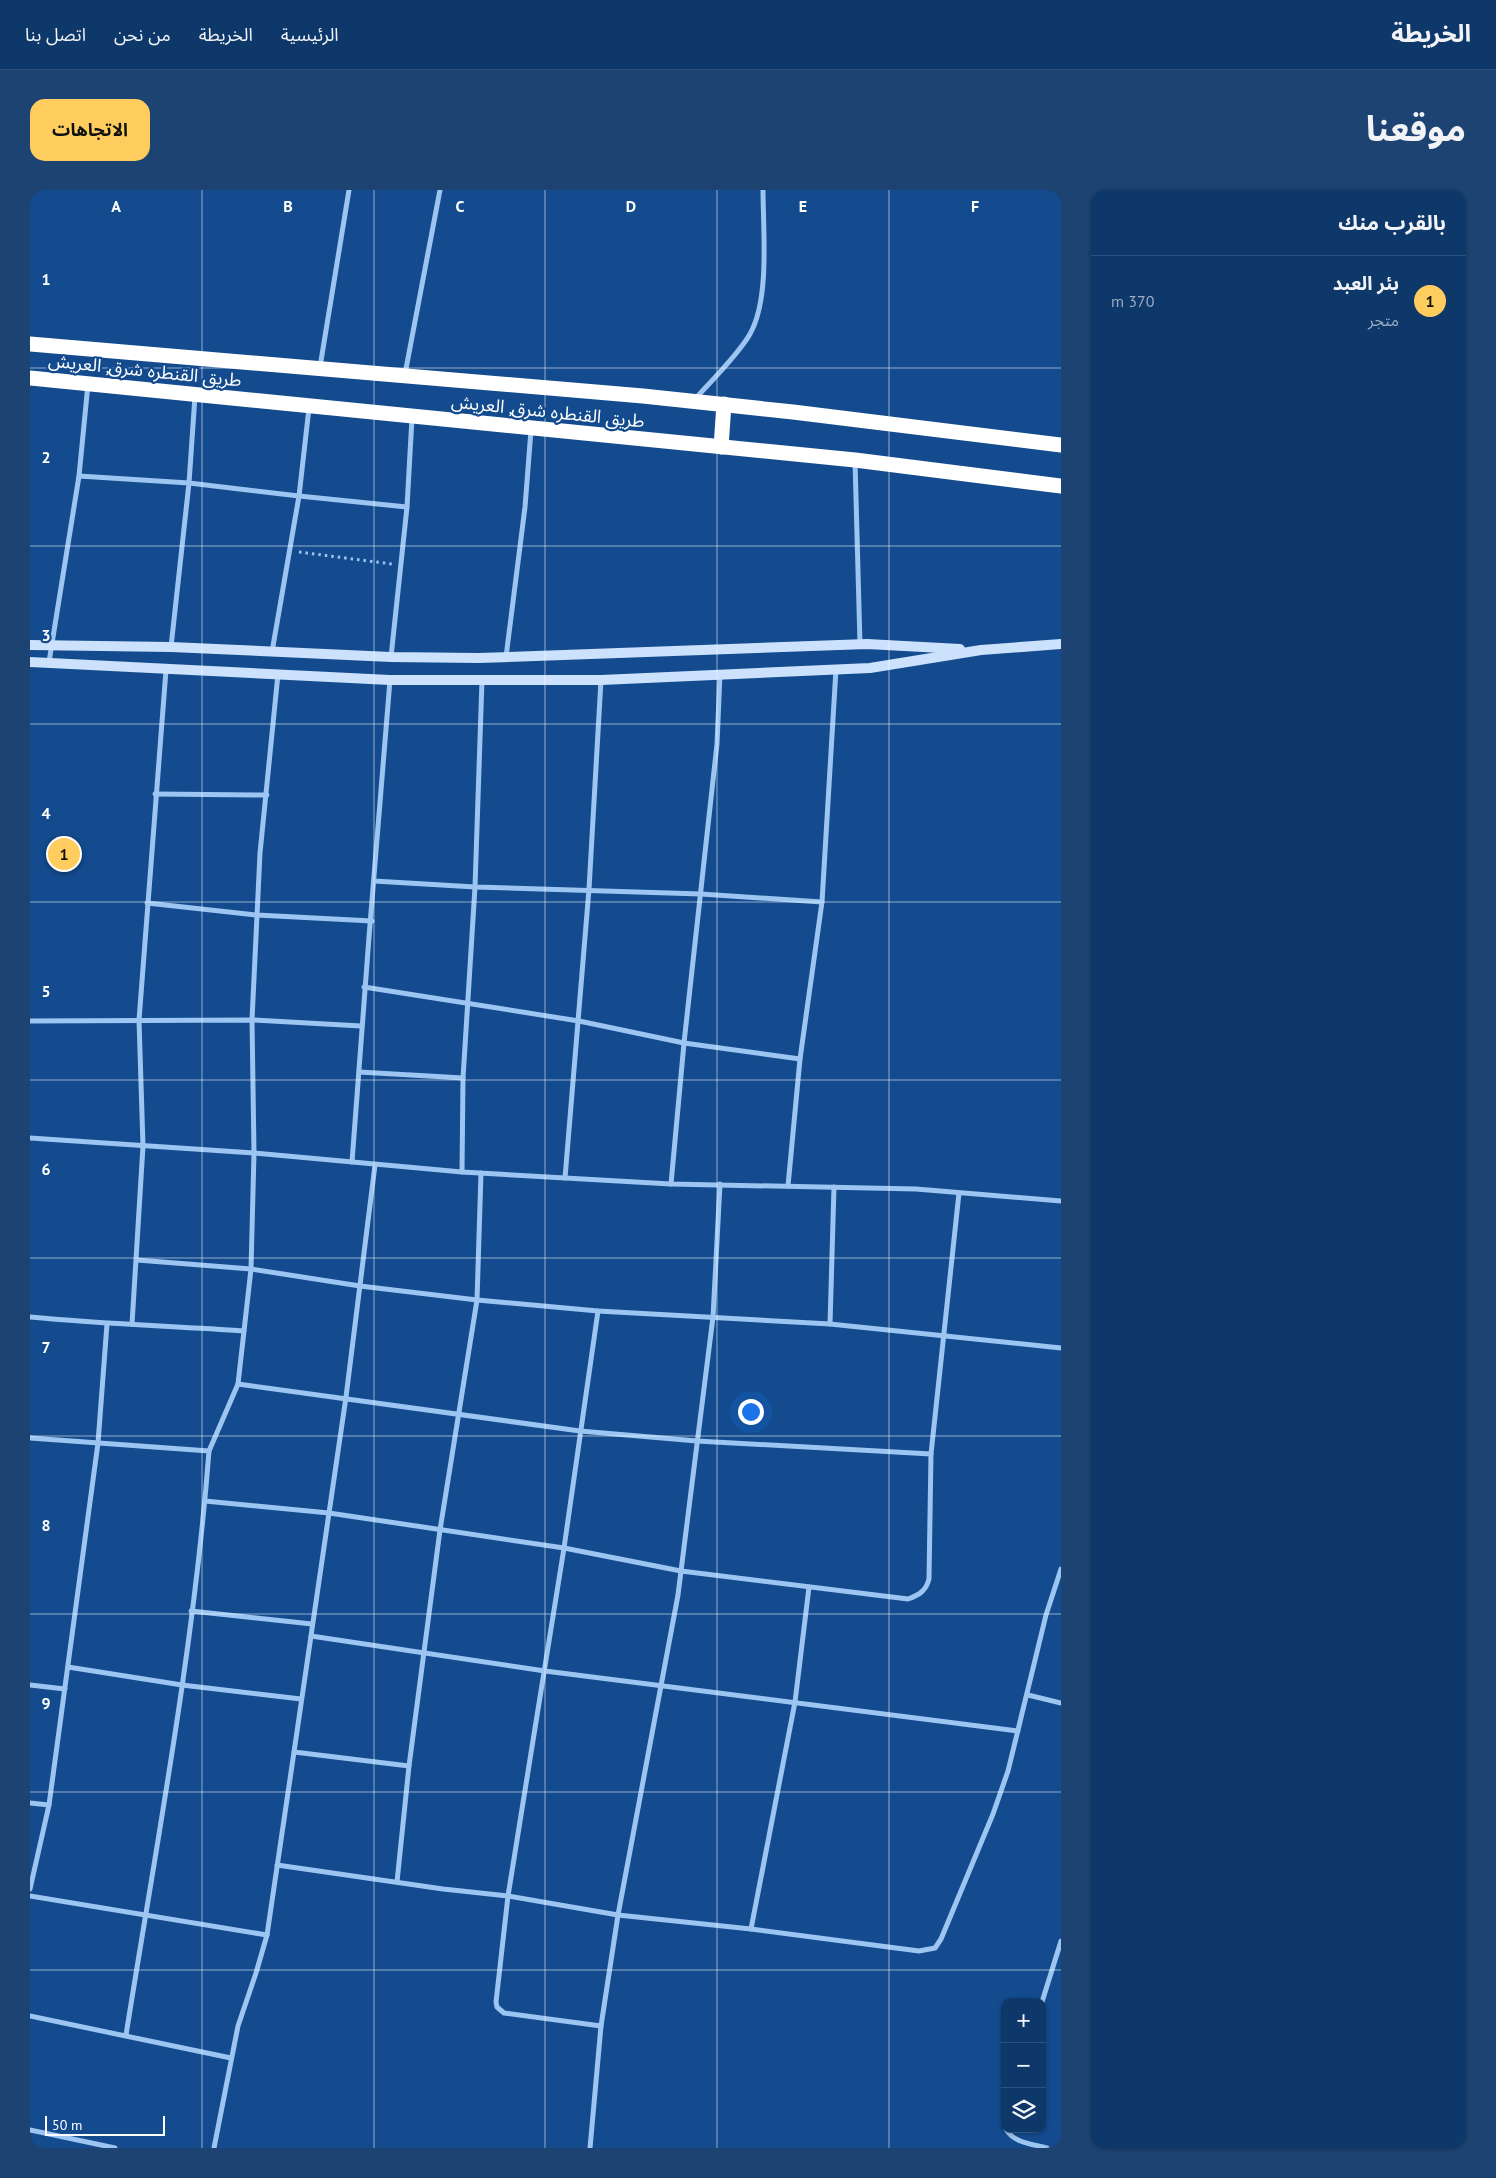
<!DOCTYPE html>
<html lang="ar">
<head>
<meta charset="utf-8">
<style>
	:root { --surface:#0e386a; --page:#1c4372; --text:#f1f3f6; --muted:#9bacc1; --line:#2e527e; --accent:#ffcd5d }
	body { margin:0; font-family:"PT Sans","Noto Sans Arabic",sans-serif; background:var(--page); color:var(--text); direction:rtl }
	.controls { position:absolute; right:15px; bottom:15px; display:grid; overflow:hidden; border-radius:10px; box-shadow:0 1px 4px #0004 }
	.controls button { width:45px; height:45px; display:grid; place-items:center; padding:0; border:0; border-bottom:1px solid var(--line); background:var(--surface); color:var(--text); font:25px sans-serif }
	.scale { position:absolute; left:15px; bottom:12px; width:120px; box-sizing:border-box; padding-left:5px; border:2px solid #fff; border-top:0; font-size:14px; line-height:18px; white-space:nowrap; color:#fff; -webkit-text-stroke:4px #134b8e; paint-order:stroke }
	.you { position:absolute; left:720px; top:1221px; width:18px; height:18px; margin:-12px; border:4px solid #fff; border-radius:50%; background:#1a73e8; box-shadow:0 0 0 8px #1a73e833 }
	.badge { display:grid; place-items:center; width:32px; height:32px; border-radius:50%; background:var(--accent); color:#111; font-size:16px; font-weight:700 }
	.pin { position:absolute; translate:-50% -50%; border:2px solid #fff; box-shadow:0 1px 5px #0006 }
	.list { margin:0; padding:0; list-style:none }
	h2 { display:flex; justify-content:space-between; align-items:center; height:65px; margin:0; padding:0 20px; font-size:21px }
	h2 small { font-size:16px; font-weight:400; color:var(--muted) }
	.list li { display:grid; grid-template-columns:32px 1fr auto; gap:15px; align-items:center; box-sizing:border-box; height:90px; padding:0 20px; border-top:1px solid var(--line) }
	.list b { display:block; font-size:19px; white-space:nowrap }
	.list p { margin:0; font-size:16px; white-space:nowrap; color:var(--muted) }
	.list em { font-size:16px; font-style:normal; color:var(--muted) }
	.icon { flex:none; width:28px; height:28px; fill:none; stroke:currentColor; stroke-width:2; stroke-linecap:round; stroke-linejoin:round }
	.map { position:relative; flex:none; width:1031px; height:1958px; overflow:hidden; direction:ltr; border-radius:15px }
	header { display:flex; align-items:center; gap:30px; box-sizing:border-box; height:70px; padding:0 25px; background:var(--surface); border-bottom:1px solid var(--line) }
	header strong { font-size:24px }
	nav { display:flex; gap:28px; margin-inline-start:auto; font-size:18px }
	.intro { display:flex; align-items:center; justify-content:space-between; box-sizing:border-box; height:120px; padding:0 30px }
	h1 { margin:0; font-size:35px }
	.button { padding:12px 22px; border-radius:15px; background:var(--accent); color:#111; font-size:18px; font-weight:700 }
	main { display:flex; gap:30px; padding:0 30px }
	aside { flex:1; background:var(--surface); border-radius:15px; box-shadow:0 1px 4px #0004 }
	.map>svg:first-child { display:block }
	.lines { fill:none; stroke-linecap:round; stroke-linejoin:round }
	.path { stroke:#9cc5f1; stroke-width:3; stroke-dasharray:2.5 4; stroke-linecap:butt }
	.street { stroke:#9cc5f1; stroke-width:5 }
	.secondary { stroke:#cbe1fc; stroke-width:10 }
	.highway { stroke:#fff; stroke-width:15 }
	.grid { fill:none; stroke:#fff; stroke-width:1; stroke-opacity:0.55 }
	.labels { text-anchor:middle; dominant-baseline:central; stroke-width:4.5; stroke-linejoin:round; paint-order:stroke }
	.street-label { font-size:18px; fill:#fff; stroke:#134b8e }
	.grid-label { font-size:16px; text-anchor:middle; font-weight:bold; fill:#fff; stroke:#134b8e; stroke-width:4.5; stroke-linejoin:round; paint-order:stroke }
</style>
</head>
<body>
<header>
<strong>الخريطة</strong>
<nav><a>الرئيسية</a><a>الخريطة</a><a>من نحن</a><a>اتصل بنا</a></nav>
</header>
<div class="intro"><h1>موقعنا</h1><a class="button">الاتجاهات</a></div>
<main>
<aside>
<h2>بالقرب منك<small></small></h2>
<ul class="list">
<li><span class="badge">1</span><div><b>بئر العبد</b><p>متجر</p></div><em>370 m</em></li>
</ul>
</aside>
<div class="map">
<svg width="1031" height="1958" viewBox="0 0 1031 1958">
	<rect width="100%" height="100%" fill="#134b8e"/>
	<g class="lines">
		<polyline class="path" points="269,362 362,374"/>
		<g class="street">
			<polyline points="290,177 319,0"/>
			<polyline points="375,184 410,0"/>
			<polyline points="165,206 159,293 269,306 279,218"/>
			<path d="M 665,209 C 682,190 708,165 720,144 C 740,109 733,40 733,0"/>
			<polyline points="825,271 830,454"/>
			<polyline points="49,286 58,194"/>
			<polyline points="377,317 382,228"/>
			<polyline points="242,462 269,306 377,317 361,467"/>
			<polyline points="476,467 495,317 501,240"/>
			<polyline points="19,472 49,286 159,293 141,457"/>
			<polyline points="125,604 237,605"/>
			<polyline points="344,691 445,697 671,704 792,712"/>
			<polyline points="117,713 227,725 342,731"/>
			<polyline points="334,797 549,831 654,853 770,869"/>
			<polyline points="0,831 222,830 331,836"/>
			<polyline points="329,882 433,888"/>
			<polyline points="0,948 224,963 432,982 641,994 886,999 1031,1011"/>
			<path d="M 322,972 C 334,811 346,651 360,490"/>
			<polyline points="345,975 316,1207 264,1562 379,1576"/>
			<polyline points="432,982 433,888 445,697 452,490"/>
			<polyline points="535,988 559,699 571,490"/>
			<polyline points="641,994 654,853 687,554 690,484"/>
			<polyline points="758,996 770,869 792,712 806,479"/>
			<polyline points="107,1070 221,1079 330,1096 447,1110 568,1121 800,1134 1031,1158"/>
			<polyline points="568,1121 534,1358 478,1706 466,1812 467,1817 474,1823 571,1836 588,1725 648,1405 683,1127 690,994"/>
			<path d="M 0,1127 C 71,1134 142,1136 214,1141"/>
			<polyline points="102,1134 113,956 109,830 136,480"/>
			<polyline points="800,1134 804,997"/>
			<polyline points="208,1194 550,1241 667,1251 901,1264"/>
			<polyline points="0,1248 179,1261 208,1194 221,1079 224,963 222,830 230,663 248,484"/>
			<path d="M 175,1311 L 299,1323 L 534,1358 L 651,1381 L 878,1409 C 889,1405 896,1401 899,1389 L 901,1264 L 929,1003"/>
			<polyline points="161,1421 282,1434"/>
			<polyline points="281,1446 515,1481 988,1541"/>
			<polyline points="38,1477 152,1495 271,1509"/>
			<polyline points="0,1495 35,1499"/>
			<polyline points="998,1505 1031,1513"/>
			<polyline points="0,1613 19,1615"/>
			<polyline points="247,1675 413,1699 478,1706 588,1725 721,1739 889,1761 905,1758 911,1749 963,1624 978,1581 1016,1425 1031,1379"/>
			<polyline points="367,1692 379,1576 410,1340 447,1110 451,983"/>
			<polyline points="0,1699 19,1615 68,1253 77,1134"/>
			<polyline points="0,1706 237,1745"/>
			<polyline points="721,1739 765,1512 779,1397"/>
			<polyline points="1012,1812 1031,1751"/>
			<polyline points="0,1826 201,1868"/>
			<path d="M 96,1845 C 127,1651 164,1457 179,1261"/>
			<path d="M 976,1939 C 983,1953 1003,1954 1017,1958"/>
			<polyline points="0,1940 85,1958"/>
			<polyline points="184,1958 208,1836 226,1783 237,1745 264,1562"/>
			<polyline points="560,1958 571,1836"/>
		</g>
		<g class="secondary">
			<polyline points="0,455 141,457 361,467 449,468 837,454 930,459"/>
			<polyline points="0,472 360,490 571,490 840,478 951,460 1031,454"/>
		</g>
		<g class="highway">
			<polyline points="0,154 613,206 763,222 1031,255"/>
			<polyline points="0,188 825,270 1031,296"/>
			<polyline points="691,257 694,214"/>
		</g>
	</g>
	<path class="grid" d="M 172,0 L 172,1958M 344,0 L 344,1958M 515,0 L 515,1958M 687,0 L 687,1958M 859,0 L 859,1958M 0,178 L 1031,178M 0,356 L 1031,356M 0,534 L 1031,534M 0,712 L 1031,712M 0,890 L 1031,890M 0,1068 L 1031,1068M 0,1246 L 1031,1246M 0,1424 L 1031,1424M 0,1602 L 1031,1602M 0,1780 L 1031,1780"/>
	<g class="labels">
		<g class="street-label">
			<text transform="translate(115 180) rotate(6)">طريق القنطره شرق, العريش</text>
			<text transform="translate(518 221) rotate(6)">طريق القنطره شرق, العريش</text>
		</g>
	</g>
	<g class="grid-label">
		<text x="86" y="22">A</text>
		<text x="258" y="22">B</text>
		<text x="430" y="22">C</text>
		<text x="601" y="22">D</text>
		<text x="773" y="22">E</text>
		<text x="945" y="22">F</text>
		<text x="16" y="95">1</text>
		<text x="16" y="273">2</text>
		<text x="16" y="451">3</text>
		<text x="16" y="629">4</text>
		<text x="16" y="807">5</text>
		<text x="16" y="985">6</text>
		<text x="16" y="1163">7</text>
		<text x="16" y="1341">8</text>
		<text x="16" y="1519">9</text>
	</g>
</svg>
<div class="controls">
<button>+</button>
<button>−</button>
<button><svg class="icon" aria-label="layers" viewBox="0 0 24 24"><path d="M12 4l9 5-9 5-9-5zM3 14l9 5 9-5"/></svg></button>
</div>
<div class="scale">50 m</div>
<div class="you"></div>
<div class="pin badge" style="left:34px;top:664px">1</div>
</div>
</main>
</body>
</html>
